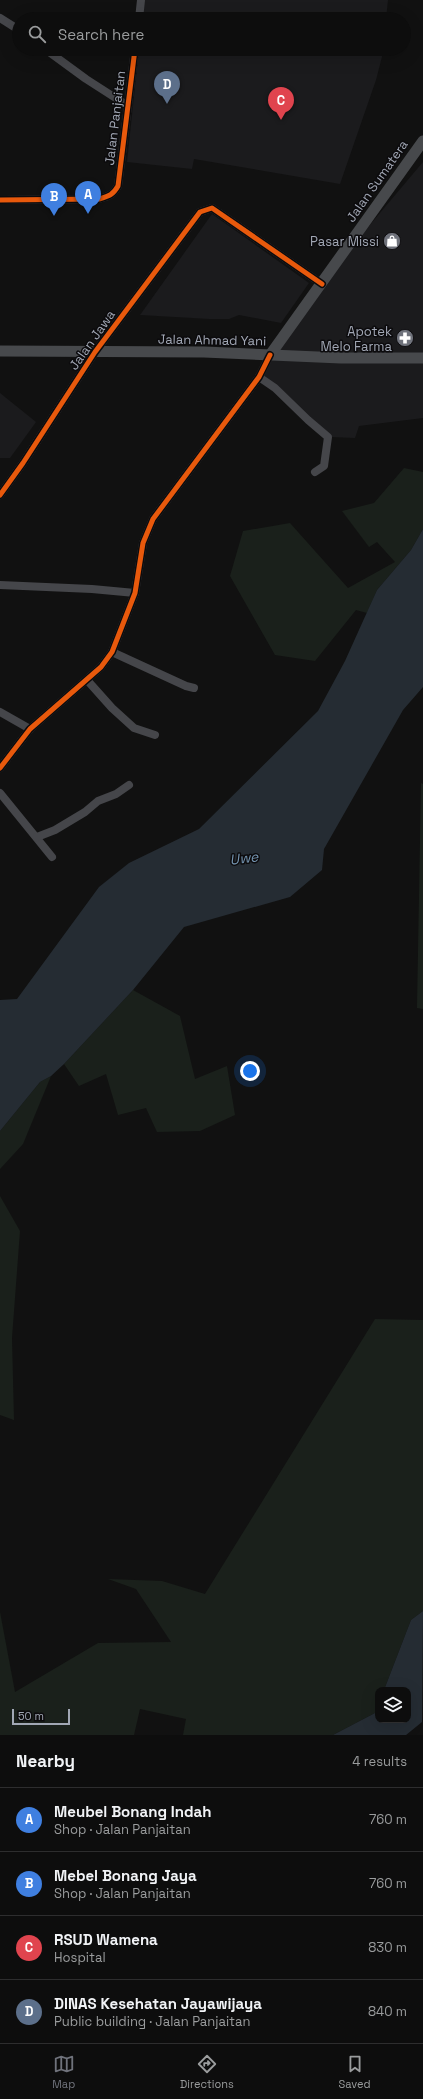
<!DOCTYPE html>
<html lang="en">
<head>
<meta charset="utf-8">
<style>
	:root { --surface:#0d0d0d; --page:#161616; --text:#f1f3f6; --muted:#9a9c9d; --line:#2d2d2e; --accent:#6f727b }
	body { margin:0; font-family:"Space Grotesk",sans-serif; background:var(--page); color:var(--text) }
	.controls { position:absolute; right:12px; bottom:12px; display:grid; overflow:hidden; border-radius:8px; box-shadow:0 4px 16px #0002 }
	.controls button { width:36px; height:36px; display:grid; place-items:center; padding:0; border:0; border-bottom:1px solid var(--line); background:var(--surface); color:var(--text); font:20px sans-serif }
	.scale { position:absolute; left:12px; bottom:10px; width:58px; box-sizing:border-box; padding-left:4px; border:2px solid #a1a7b4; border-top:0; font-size:11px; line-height:14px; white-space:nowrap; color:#a1a7b4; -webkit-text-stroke:3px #0c0b0d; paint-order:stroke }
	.you { position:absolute; left:250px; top:1071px; width:14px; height:14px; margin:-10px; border:3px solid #fff; border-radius:50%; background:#1a73e8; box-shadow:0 0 0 6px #1a73e833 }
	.badge { display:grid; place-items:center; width:26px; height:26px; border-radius:50%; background:var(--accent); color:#fff; font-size:13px; font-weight:700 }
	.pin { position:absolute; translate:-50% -33px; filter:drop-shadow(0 1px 2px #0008) }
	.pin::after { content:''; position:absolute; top:21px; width:14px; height:12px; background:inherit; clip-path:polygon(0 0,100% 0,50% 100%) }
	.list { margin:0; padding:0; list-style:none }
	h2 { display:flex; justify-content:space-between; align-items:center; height:52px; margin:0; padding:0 16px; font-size:17px }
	h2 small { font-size:13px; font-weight:400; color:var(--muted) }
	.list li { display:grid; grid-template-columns:26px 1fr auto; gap:12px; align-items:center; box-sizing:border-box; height:64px; padding:0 16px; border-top:1px solid var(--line) }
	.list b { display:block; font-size:15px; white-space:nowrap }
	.list p { margin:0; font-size:13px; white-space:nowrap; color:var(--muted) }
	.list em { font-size:13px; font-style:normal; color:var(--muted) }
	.icon { flex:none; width:22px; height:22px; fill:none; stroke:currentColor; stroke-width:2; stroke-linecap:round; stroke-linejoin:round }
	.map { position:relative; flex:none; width:423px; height:1735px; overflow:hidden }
	.search { position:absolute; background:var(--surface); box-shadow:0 4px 16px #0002; left:12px; right:12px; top:12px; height:44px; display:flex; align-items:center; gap:10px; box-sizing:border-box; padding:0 14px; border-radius:22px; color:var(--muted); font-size:15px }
	.sheet { height:308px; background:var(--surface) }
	nav { display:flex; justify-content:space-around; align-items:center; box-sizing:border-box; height:56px; border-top:1px solid var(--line); background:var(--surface); font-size:11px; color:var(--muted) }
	nav a { display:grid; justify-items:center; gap:2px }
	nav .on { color:var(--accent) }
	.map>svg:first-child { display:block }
	.built { fill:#1b1b1d }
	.green { fill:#1a201b }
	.water { fill:#252c33 }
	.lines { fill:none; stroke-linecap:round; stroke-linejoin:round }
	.minor { stroke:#45464a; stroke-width:8 }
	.major { stroke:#47494c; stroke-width:11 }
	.cycleway-casing { stroke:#0c0b0d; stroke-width:8 }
	.cycleway { stroke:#e8590c; stroke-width:5 }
	.labels { text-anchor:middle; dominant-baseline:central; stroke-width:3; stroke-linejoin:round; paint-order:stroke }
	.street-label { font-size:13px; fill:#a1a7b4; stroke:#0c0b0d }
	.poi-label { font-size:13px; fill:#a1a7b4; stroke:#0c0b0d; text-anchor:end }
	.water-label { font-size:14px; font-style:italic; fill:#7595b1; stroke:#0c0b0d }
</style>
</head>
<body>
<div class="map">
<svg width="423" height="1735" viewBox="0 0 423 1735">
	<rect width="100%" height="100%" fill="#111"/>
	<g class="built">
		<polygon points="144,0 388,0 386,19 142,19"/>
		<polygon points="139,49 384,49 376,80 340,184 194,159 192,169 127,162"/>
		<polygon points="423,162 423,418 359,426 355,438 331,437 261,374 337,264"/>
		<polygon points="212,214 309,283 281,323 239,315 229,319 210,319 140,315"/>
		<polygon points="0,393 36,422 10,458 0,458"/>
	</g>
	<g class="green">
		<polygon points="404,468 423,472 423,529 411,550 377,590 367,613 356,610 315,661 275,655 230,576 243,531 290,523 348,588 395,562 377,542 369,547 342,511 374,503"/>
		<polygon points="421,783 423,784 423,1009 417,1008"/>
		<polygon points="133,990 180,1016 195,1079 227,1066 235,1115 200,1131 157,1132 146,1108 118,1115 106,1074 79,1086 64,1064"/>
		<polygon points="51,1076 23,1144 0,1169 0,1131 40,1082"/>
		<polygon points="0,1196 20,1231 12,1338 14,1420 0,1415"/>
		<polygon points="375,1319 423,1320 423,1611 411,1620 384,1690 378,1690 378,1706 375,1713 333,1735 183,1735 186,1719 140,1709 134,1735 0,1735 0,1612 15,1692 98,1643 171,1642 136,1589 108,1579 162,1581 205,1594"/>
	</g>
	<g class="water">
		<polygon points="423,529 423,687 403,710 324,849 322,870 290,897 184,927 133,990 64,1064 51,1076 40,1082 0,1131 0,1000 17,999 99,887 129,863 199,829 318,711 345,661 377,590 411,550"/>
		<polygon points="423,1611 422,1722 406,1735 333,1735 375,1713 378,1706 378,1720 408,1720 408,1690 384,1690 411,1620"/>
	</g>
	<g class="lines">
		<g class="minor">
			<polyline points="0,18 19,30"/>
			<polyline points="139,19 141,0"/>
			<polyline points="45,49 86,79 128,106"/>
			<path d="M 0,200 L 99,199 C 109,196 113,195 118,186 L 135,49"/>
			<polyline points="259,377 275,388 308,420 328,437 324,466 315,472"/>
			<polyline points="0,495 23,463 95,352 200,212 212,208 322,284"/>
			<polyline points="0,585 92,589 135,593"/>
			<polyline points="112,652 186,686 194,688"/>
			<polyline points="87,680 112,708 134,728 155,735"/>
			<polyline points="0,712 30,729"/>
			<polyline points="0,768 30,729 101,667 112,652 135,593 143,543 153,519 259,377 270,355"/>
			<polyline points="0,793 52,857"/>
			<polyline points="37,837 55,830 85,812 98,801 116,794 129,785"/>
		</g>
		<g class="major">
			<polyline points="0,351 204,352 341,358 423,358"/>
			<polyline points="270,355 423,141"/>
		</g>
		<defs>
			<g id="cycleway">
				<path d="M 0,200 L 99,199 C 109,196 113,195 118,186 L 135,49"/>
				<polyline points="0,495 23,463 95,352 200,212 212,208 322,284"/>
				<polyline points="0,768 30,729 101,667 112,652 135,593 143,543 153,519 259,377 270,355"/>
			</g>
		</defs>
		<use href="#cycleway" class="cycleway-casing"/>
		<use href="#cycleway" class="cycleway"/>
	</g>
	<defs>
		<symbol id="shop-disc" viewBox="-11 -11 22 22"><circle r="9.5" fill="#6f727b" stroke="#0c0b0d"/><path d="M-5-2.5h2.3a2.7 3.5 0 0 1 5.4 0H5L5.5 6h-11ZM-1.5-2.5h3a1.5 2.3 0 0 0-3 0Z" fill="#fff"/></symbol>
		<symbol id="pharmacy-disc" viewBox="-11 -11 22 22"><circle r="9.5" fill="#6f727b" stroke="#0c0b0d"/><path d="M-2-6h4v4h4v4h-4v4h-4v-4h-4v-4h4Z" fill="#fff"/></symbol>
	</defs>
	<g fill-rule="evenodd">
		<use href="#shop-disc" x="382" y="231" width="20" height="20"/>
		<use href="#pharmacy-disc" x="395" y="328" width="20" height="20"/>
	</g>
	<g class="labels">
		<g class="street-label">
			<text transform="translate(115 118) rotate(-83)">Jalan Panjaitan</text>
			<text transform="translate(377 181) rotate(-55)">Jalan Sumatera</text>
			<text transform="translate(92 340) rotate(-55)">Jalan Jawa</text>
			<text transform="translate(212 340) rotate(1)">Jalan Ahmad Yani</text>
		</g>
		<g class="poi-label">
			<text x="379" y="241">Pasar Missi</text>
			<text x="392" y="331">Apotek<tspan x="392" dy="15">Melo Farma</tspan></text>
		</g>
		<g class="water-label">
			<text transform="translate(244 858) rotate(-7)">Uwe</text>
		</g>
	</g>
</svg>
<div class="controls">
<button><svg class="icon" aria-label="layers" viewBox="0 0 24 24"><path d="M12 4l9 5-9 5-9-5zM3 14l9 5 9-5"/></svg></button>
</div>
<div class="scale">50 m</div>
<div class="you"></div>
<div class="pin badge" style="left:88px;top:214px;background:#3f7fe0">A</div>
<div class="pin badge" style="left:54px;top:216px;background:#3f7fe0">B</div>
<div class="pin badge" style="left:281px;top:120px;background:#e0444e">C</div>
<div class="pin badge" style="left:167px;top:104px;background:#5c6f8a">D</div>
<div class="search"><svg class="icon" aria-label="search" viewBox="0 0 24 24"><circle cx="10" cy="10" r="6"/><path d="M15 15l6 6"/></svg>Search here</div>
</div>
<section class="sheet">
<h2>Nearby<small>4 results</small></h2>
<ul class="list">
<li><span class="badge" style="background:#3f7fe0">A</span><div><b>Meubel Bonang Indah</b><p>Shop · Jalan Panjaitan</p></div><em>760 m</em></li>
<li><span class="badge" style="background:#3f7fe0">B</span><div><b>Mebel Bonang Jaya</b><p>Shop · Jalan Panjaitan</p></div><em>760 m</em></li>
<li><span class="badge" style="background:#e0444e">C</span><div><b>RSUD Wamena</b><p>Hospital</p></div><em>830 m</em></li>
<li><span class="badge" style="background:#5c6f8a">D</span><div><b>DINAS Kesehatan Jayawijaya</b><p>Public building · Jalan Panjaitan</p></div><em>840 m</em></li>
</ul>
</section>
<nav>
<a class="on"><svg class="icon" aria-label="map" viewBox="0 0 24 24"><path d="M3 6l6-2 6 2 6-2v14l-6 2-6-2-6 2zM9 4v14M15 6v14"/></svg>Map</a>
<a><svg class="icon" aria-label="directions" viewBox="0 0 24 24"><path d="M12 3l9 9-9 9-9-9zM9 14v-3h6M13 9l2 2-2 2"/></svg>Directions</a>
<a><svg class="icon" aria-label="saved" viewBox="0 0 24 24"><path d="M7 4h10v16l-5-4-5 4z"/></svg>Saved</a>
</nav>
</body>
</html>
